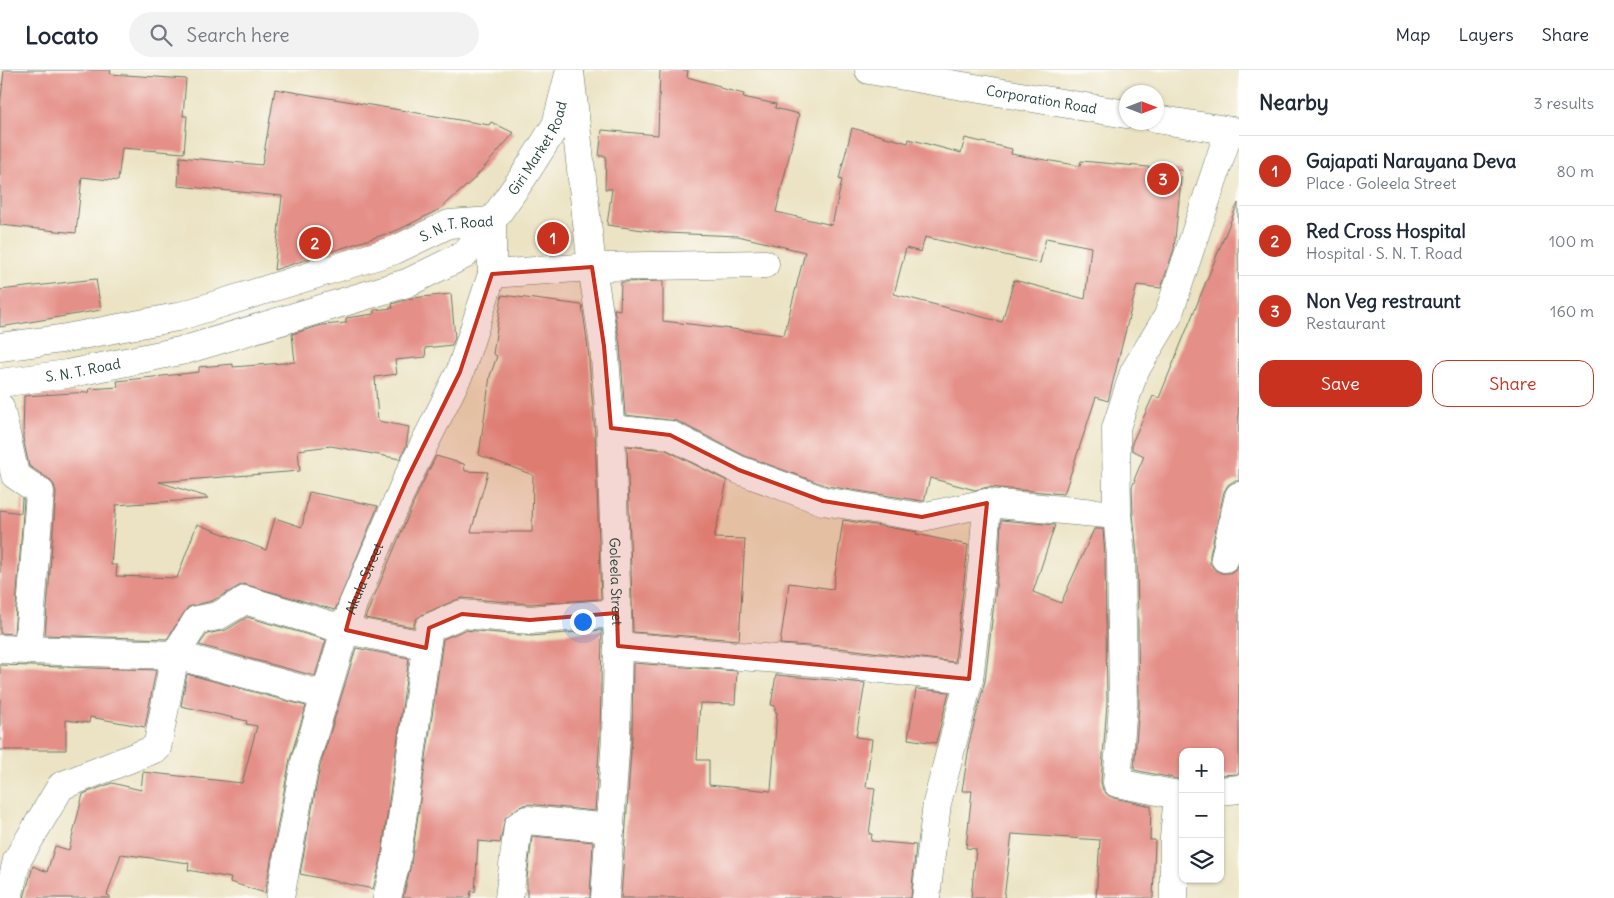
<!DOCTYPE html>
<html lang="en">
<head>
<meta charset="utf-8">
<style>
	:root { --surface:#fff; --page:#f2f2f3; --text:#1f2937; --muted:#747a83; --line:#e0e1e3; --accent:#c8321e }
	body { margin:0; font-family:Delius,sans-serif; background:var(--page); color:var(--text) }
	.controls { position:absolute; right:15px; bottom:15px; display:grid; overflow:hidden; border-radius:10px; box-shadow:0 1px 4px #0004 }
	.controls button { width:45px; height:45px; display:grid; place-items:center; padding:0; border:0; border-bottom:1px solid var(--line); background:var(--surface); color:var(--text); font:25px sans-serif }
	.compass { position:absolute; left:1119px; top:15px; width:45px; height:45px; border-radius:50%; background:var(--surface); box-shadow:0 1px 4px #0004; rotate:90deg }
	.you { position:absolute; left:582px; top:551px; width:18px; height:18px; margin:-12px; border:4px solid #fff; border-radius:50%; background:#1a73e8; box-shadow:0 0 0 8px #1a73e833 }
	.badge { display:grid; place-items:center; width:32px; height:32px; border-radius:50%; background:var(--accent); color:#fff; font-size:16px; font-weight:700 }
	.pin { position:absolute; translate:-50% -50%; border:2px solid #fff; box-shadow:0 1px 5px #0006 }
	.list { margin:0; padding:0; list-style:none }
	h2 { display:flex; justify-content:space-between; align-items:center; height:65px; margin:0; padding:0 20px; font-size:21px }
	h2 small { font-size:16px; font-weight:400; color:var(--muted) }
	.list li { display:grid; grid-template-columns:32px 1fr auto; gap:15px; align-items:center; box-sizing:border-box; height:70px; padding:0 20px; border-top:1px solid var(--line) }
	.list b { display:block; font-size:19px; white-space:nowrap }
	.list p { margin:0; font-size:16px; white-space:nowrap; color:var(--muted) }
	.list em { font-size:16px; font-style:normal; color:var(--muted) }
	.actions { display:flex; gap:10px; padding:15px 20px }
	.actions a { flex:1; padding:11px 0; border:1px solid var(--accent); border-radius:15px; text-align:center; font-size:18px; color:var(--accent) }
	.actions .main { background:var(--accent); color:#fff }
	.icon { flex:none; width:28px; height:28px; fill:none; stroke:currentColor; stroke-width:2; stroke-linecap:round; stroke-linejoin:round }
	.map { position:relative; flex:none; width:1239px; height:828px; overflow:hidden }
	header { display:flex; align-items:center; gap:30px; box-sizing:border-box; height:70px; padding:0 25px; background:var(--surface); border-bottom:1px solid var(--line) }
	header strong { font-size:24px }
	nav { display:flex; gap:28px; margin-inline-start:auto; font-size:18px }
	.search { width:350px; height:45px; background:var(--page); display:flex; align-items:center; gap:12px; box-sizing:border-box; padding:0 18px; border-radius:28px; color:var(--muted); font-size:19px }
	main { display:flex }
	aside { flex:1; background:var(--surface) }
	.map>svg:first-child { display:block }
	.building { fill:#e48f87; fill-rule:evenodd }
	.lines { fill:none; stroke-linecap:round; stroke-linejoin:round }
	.street-casing { stroke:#676; stroke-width:29 }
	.secondary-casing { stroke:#676; stroke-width:29 }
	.street { stroke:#fff; stroke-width:28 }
	.secondary { stroke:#fff; stroke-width:28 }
	.marked { fill:#c8321e; fill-opacity:0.2; stroke:#c8321e; stroke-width:4; stroke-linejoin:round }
	.labels { text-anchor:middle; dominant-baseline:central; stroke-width:4; stroke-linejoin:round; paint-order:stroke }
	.street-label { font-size:14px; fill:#1f3d34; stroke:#fdfcf7 }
</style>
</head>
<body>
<header>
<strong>Locato</strong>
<div class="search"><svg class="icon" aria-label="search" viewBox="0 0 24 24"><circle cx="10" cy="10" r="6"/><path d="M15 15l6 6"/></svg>Search here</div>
<nav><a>Map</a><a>Layers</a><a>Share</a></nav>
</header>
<main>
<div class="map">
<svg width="1239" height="828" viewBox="0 0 1239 828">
	<rect width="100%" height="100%" fill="#fdfcf7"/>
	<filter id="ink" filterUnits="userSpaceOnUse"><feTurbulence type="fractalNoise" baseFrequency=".02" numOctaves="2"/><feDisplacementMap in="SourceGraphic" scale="10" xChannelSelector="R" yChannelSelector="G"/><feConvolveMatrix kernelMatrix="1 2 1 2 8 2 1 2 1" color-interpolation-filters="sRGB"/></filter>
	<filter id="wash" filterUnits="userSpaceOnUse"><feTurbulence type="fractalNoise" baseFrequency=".0096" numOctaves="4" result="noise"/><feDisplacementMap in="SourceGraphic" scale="20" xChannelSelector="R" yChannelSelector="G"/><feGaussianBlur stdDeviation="1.12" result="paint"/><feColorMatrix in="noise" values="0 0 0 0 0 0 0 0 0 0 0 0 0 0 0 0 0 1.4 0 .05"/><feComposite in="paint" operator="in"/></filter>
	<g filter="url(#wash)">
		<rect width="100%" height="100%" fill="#ebe3c3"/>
		<g id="blocks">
			<g class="building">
				<polygon points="4,0 111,0 110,4 186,9 183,46 187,46 184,83 122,78 118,111 82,107 76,163 0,155 0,37"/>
				<path d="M 660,0 L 688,0 L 687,7 L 720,16 L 720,18 L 744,24 L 743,27 L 776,34 L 775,38 L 799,44 L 776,142 L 832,155 L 842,110 L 839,109 L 852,58 L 908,73 L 909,69 L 961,83 L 965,68 L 1012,79 L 1011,84 L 1080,96 L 1081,91 L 1182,100 L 1174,179 L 1161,218 L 1137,215 L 1108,331 L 1096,327 L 1064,424 L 988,417 L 975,420 L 930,408 L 924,431 L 922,431 L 827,416 L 745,386 L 677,351 L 625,345 L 620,275 L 614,239 L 620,240 L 621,212 L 663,211 L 663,251 L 784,265 L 805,182 L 738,166 L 665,163 L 607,155 L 612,119 L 605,119 L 606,86 L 599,86 L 602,60 L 658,65 ZM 925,167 L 1040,193 L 1046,168 L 1091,177 L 1085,229 L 1014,210 L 1002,252 L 894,224 L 906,178 L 921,182 Z"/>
				<polygon points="275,19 489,55 491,52 514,63 473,110 440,139 398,160 274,200 282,126 178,116 180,87 262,95"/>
				<polygon points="1238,133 1239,411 1234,411 1228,415 1224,422 1210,485 1210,493 1215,500 1221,503 1230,503 1236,499 1239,494 1239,704 1220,705 1220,682 1183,682 1183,710 1134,700 1139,635 1137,485 1133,444 1132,417 1135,410 1134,410 1144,386 1132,380 1132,373 1153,326 1159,328"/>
				<polygon points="96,209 101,240 0,257 0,220"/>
				<polygon points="451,224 455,268 452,275 425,278 426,287 395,290 397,304 375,307 378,351 409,357 406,377 400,389 331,376 298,380 300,401 159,412 207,427 207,429 116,435 111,495 117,495 116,506 177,508 197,454 266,480 275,448 302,457 309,422 378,436 335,540 243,514 212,531 188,537 167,569 45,565 56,423 54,415 49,409 29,396 23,368 24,326 90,322 89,319 118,317 117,311 199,302 199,297 233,294 233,297 295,292 292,264 322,255 346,253 346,248 374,244 374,240 393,238 392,234 412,228"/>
				<polygon points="502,225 582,235 588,278 595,365 601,529 530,534 463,528 456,530 423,544 416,549 413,557 365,548 420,418 436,386 464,394 465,401 488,402 471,462 532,462 533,405 479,385 490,306 497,286 493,284"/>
				<polygon points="627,376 666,380 727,411 714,468 745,469 739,570 633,562"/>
				<polygon points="22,428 24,430 14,564 0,563 0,440 21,443"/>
				<polygon points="843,450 917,462 916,464 968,475 955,592 839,578 780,574 789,513 833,519"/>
				<polygon points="1001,450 1055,455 1033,522 1061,533 1094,459 1103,459 1105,486 1107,634 1101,712 1103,720 1108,725 1114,728 1151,736 1150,770 1155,770 1153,828 1096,828 1100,770 1012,764 1004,828 971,828 976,779 966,778 972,721 962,721 969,677 968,677 985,611 999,490"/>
				<polygon points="247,547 326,570 315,606 199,575 207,564 226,560"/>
				<polygon points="465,560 531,566 602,560 600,666 595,741 528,734 519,737 505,748 500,773 478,771 475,822 471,821 470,828 403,828 411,794 443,569"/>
				<polygon points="356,578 409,588 381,789 373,819 300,804 320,696"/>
				<polygon points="633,593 737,601 735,634 700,633 697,690 709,690 709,715 771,721 777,642 775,642 775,636 771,635 776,605 865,613 856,667 872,669 866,717 875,718 869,764 872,764 871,771 916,775 911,828 621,828 632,667"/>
				<polygon points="0,595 156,600 145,657 90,647 89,653 66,650 66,680 0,680"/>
				<polygon points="187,604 306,636 290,689 265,823 230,812 231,808 188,800 189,793 121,784 107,825 110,826 110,828 24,828 33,796 47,802 55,776 69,780 83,724 112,713 141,720 143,702 242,713 257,656 246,654 247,651 181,636"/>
				<polygon points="916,619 949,622 936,673 908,669"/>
				<polygon points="532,766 593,772 590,828 527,828 527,809"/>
			</g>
		</g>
	</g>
	<g filter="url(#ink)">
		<use href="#blocks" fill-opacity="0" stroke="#676" stroke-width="1"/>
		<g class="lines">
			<defs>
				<g id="street">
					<path id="s1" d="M 570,2 L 592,197 L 604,276 L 611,364 L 618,576 L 616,667 L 605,828"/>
					<polyline points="492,151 492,204 592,197 765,194"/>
					<polyline points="0,337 15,405 40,422 28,580"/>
					<polyline points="611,359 670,365 739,400 823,431 922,447 987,433 1117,445"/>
					<polyline points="1225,488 1239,426"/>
					<polyline points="618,576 838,594 969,609"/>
					<polyline points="0,579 175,585 324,625"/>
					<polyline points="1220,721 1239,719"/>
					<polyline points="8,828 17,790 61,716 157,678 175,585 197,550 218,546 245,530 346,560 414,573 426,578 429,558 462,544 530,550 617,543"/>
					<path id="s2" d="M 280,828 L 305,692 L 353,534 L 406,411 L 460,302 L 492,204"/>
					<polyline points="387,828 396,792 426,578"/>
					<polyline points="509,828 518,756 527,750 611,758"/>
					<polyline points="926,828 937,733 969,609 983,488 987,433"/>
					<polyline points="1174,828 1174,768 1178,725 1117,713 1123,635 1121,485 1117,445 1116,358 1134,302 1168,246 1229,61"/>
				</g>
				<g id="secondary">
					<path id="s3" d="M 869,0 L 1126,44"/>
					<polyline points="1156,49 1239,62"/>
					<path id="s4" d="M 0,277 L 61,269 L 177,247 L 395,180 L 449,154 L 492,151"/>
					<path id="s5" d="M 0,313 L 67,304 L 185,280 L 407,213 L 464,185 L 492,151 L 523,107 L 556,55 L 570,0"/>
				</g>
			</defs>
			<use href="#street" class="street-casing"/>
			<use href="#secondary" class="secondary-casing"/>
			<use href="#street" class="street"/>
			<use href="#secondary" class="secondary"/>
		</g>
	</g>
	<path class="marked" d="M 592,197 L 604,276 L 611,358 L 670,365 L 739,400 L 823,431 L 922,447 L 987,433 L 969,609 L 618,576 L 617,543 L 530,550 L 462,544 L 429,558 L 426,578 L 346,560 L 353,534 L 406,411 L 460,302 L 492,204 Z"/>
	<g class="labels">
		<g class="street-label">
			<text stroke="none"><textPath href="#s3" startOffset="175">Corporation Road</textPath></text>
			<text stroke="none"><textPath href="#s5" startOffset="614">Giri Market Road</textPath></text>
			<text stroke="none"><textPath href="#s4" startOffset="474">S. N. T. Road</textPath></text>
			<text stroke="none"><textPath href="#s5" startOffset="84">S. N. T. Road</textPath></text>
			<text stroke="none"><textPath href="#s2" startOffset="331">Akula Street</textPath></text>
			<text stroke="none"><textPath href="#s1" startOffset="512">Goleela Street</textPath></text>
		</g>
	</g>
</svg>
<div class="controls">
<button>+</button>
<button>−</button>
<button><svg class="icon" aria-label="layers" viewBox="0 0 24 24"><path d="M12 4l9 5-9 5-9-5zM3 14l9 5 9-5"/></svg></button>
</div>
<svg class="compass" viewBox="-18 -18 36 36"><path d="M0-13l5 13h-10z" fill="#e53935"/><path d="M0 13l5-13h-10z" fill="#747a83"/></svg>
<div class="you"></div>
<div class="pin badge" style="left:553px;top:168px">1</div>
<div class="pin badge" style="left:315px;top:173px">2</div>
<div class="pin badge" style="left:1163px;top:109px">3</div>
</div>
<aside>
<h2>Nearby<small>3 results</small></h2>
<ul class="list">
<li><span class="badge">1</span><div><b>Gajapati Narayana Deva</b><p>Place · Goleela Street</p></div><em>80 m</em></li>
<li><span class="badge">2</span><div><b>Red Cross Hospital</b><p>Hospital · S. N. T. Road</p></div><em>100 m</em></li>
<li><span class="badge">3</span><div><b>Non Veg restraunt</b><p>Restaurant</p></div><em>160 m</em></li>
</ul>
<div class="actions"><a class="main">Save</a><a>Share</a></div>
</aside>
</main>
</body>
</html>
